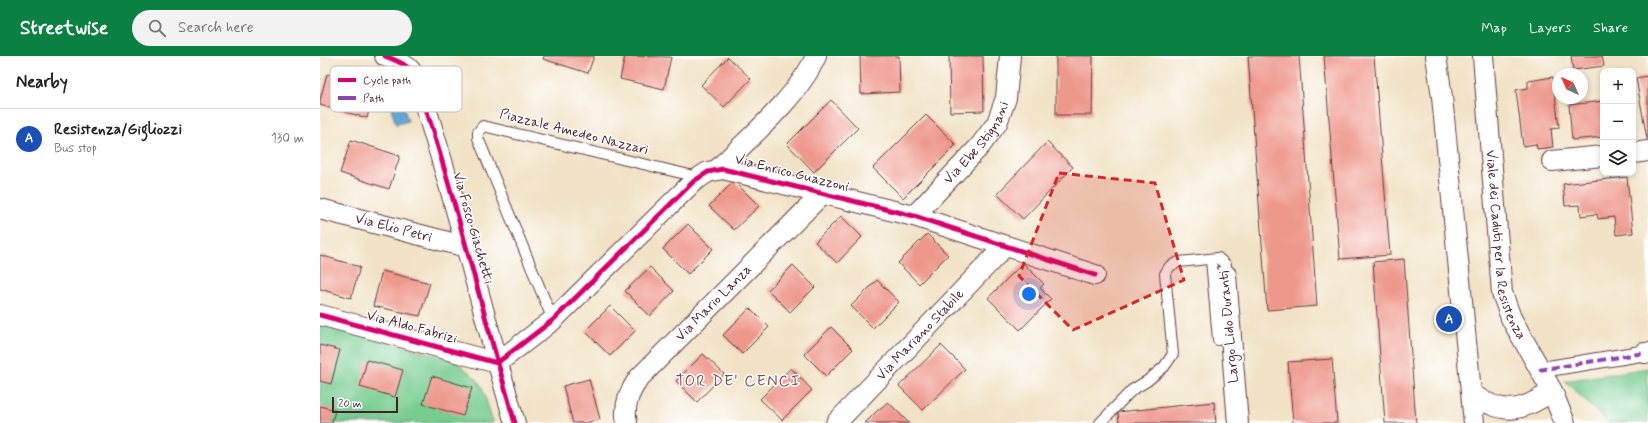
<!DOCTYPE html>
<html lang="en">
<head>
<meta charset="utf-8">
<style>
	:root { --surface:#fff; --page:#f2f2f2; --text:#222; --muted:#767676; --line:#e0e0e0; --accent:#0b8043 }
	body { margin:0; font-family:Mynerve,sans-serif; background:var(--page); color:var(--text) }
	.controls { position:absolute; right:12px; top:12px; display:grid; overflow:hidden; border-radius:8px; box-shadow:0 2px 6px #0003 }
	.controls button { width:36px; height:36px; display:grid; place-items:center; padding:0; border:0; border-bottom:1px solid var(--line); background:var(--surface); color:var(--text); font:20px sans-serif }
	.compass { position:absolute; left:1232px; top:12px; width:36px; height:36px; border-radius:50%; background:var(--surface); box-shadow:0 2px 6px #0003; rotate:315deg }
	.scale { position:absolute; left:12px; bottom:10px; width:66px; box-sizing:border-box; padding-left:4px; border:2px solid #4a1f2b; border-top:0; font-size:11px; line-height:14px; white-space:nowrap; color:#4a1f2b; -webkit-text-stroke:3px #fff; paint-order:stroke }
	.you { position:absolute; left:709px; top:238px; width:14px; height:14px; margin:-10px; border:3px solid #fff; border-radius:50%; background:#1a73e8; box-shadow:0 0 0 6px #1a73e833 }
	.badge { display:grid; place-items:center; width:26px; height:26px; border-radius:50%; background:var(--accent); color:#fff; font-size:13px; font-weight:700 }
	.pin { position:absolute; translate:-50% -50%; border:2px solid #fff; box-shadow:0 1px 4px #0006 }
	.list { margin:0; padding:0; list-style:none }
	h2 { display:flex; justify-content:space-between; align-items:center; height:52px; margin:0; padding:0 16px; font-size:17px }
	h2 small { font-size:13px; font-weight:400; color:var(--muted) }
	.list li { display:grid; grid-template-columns:26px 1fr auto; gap:12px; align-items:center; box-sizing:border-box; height:60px; padding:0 16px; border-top:1px solid var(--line) }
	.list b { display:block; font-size:15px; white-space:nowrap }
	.list p { margin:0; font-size:13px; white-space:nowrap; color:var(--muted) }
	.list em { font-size:13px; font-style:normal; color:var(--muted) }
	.icon { flex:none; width:22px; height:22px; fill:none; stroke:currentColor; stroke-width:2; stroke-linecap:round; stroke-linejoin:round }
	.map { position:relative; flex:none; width:1328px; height:367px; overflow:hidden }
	header { display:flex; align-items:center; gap:24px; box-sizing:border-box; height:56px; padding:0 20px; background:var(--accent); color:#fff }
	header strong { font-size:19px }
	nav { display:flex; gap:22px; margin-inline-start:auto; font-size:14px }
	.search { width:280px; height:36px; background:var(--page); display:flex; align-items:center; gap:10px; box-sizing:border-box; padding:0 14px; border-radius:22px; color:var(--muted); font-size:15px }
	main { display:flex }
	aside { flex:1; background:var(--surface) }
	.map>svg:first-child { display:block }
	.green { fill:#77cc90; stroke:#60765e }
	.water { fill:#5aa1d0; stroke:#52607e }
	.building { fill:#ee978b }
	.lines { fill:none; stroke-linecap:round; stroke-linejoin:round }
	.service-casing { stroke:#633c42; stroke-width:12 }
	.pedestrian-casing { stroke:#633c42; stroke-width:17 }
	.minor-casing { stroke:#633c42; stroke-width:22 }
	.service { stroke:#fff; stroke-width:10 }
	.pedestrian { stroke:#fff; stroke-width:15 }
	.minor { stroke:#fff; stroke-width:20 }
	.quiet { stroke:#8e44ad; stroke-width:4; stroke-dasharray:8 4; stroke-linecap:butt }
	.cycleway-casing { stroke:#fff; stroke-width:8 }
	.cycleway { stroke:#d6006c; stroke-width:5 }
	.marked { fill:#d62828; fill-opacity:0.2; stroke:#d62828; stroke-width:3; stroke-dasharray:8 5; stroke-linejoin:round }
	.labels { text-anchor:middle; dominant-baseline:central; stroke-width:3; stroke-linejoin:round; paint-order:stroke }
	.street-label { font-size:14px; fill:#4a1f2b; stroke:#fff }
	.quarter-label { font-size:16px; letter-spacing:1px; fill:#83494d; stroke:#fff }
	.key { fill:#fff; stroke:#c9bcbf; stroke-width:1 }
	.key-label { font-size:11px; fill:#4a1f2b }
</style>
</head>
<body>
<header>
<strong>Streetwise</strong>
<div class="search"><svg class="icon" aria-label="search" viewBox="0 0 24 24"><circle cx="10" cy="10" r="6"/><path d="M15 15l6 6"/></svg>Search here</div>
<nav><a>Map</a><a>Layers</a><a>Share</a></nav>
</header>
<main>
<aside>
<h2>Nearby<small></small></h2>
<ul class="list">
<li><span class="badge" style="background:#1a4fb4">A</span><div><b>Resistenza/Gigliozzi</b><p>Bus stop</p></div><em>130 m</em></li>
</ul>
</aside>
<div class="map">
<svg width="1328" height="367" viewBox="0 0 1328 367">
	<rect width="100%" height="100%" fill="#fff"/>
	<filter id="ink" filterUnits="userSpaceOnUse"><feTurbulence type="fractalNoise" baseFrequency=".025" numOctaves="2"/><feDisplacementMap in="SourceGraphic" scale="8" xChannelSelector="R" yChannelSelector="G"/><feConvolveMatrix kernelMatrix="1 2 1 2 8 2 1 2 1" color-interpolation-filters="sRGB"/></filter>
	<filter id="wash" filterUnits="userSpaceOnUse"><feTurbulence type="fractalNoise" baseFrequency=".012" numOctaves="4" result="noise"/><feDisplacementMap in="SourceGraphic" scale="16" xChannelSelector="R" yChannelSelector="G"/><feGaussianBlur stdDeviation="0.9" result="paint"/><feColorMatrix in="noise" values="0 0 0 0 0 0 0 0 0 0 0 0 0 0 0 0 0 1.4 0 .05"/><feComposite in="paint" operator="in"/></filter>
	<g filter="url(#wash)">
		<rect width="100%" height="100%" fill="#f1e2c5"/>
		<g class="green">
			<polygon points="0,266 133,304 155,321 162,331 173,367 0,367"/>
			<polygon points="1328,312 1328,367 1288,367 1245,325"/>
		</g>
		<polygon class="water" points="81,42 88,65 76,69 69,46"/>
		<g id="blocks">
			<g class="building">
				<polygon points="224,0 274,0 268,17 223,3"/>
				<polygon points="305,0 351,1 344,33 300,23"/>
				<polygon points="540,0 579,0 580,36 541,38"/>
				<polygon points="629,0 663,0 664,55 630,56"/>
				<polygon points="736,0 773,0 772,59 736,59"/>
				<polygon points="928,0 979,0 997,250 947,254"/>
				<polygon points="1004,0 1054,0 1070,199 1020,203"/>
				<polygon points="1251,0 1282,0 1284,10 1253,14"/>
				<polygon points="408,1 431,23 404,51 381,29"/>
				<polygon points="7,18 55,31 47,62 0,49 0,44"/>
				<polygon points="1328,20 1328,83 1327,83 1316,22"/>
				<polygon points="1233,21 1239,72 1231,73 1233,91 1217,93 1216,88 1203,90 1196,34 1208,32 1208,25"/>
				<polygon points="511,44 538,72 494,116 467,88"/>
				<polygon points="1283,45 1283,81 1252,84 1249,49"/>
				<polygon points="606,59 636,89 583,142 553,112"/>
				<polygon points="31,84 80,100 69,133 20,117"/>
				<polygon points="727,86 753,111 703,163 677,138"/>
				<polygon points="1307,121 1313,177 1296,179 1294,161 1278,163 1277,158 1261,160 1260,149 1245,150 1243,128"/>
				<polygon points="414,125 439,150 414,174 389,150"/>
				<polygon points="521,160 542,181 517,207 495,186"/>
				<polygon points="368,168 393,193 368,218 343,193"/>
				<polygon points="607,178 628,199 599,228 578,207"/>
				<polygon points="0,199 40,211 31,242 0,233"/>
				<polygon points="1084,203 1096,367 1065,367 1053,206"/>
				<polygon points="703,207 724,228 720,232 731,243 700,274 668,242"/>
				<polygon points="473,209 495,231 470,256 448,234"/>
				<polygon points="330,211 354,235 330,260 305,235"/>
				<polygon points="62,215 110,227 100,260 53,250"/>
				<polygon points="557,224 579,246 553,272 531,250"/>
				<polygon points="290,250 315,275 290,300 265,275"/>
				<polygon points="430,252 449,271 422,298 403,279"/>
				<polygon points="511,271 533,293 506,320 484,298"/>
				<polygon points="0,289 20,294 11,328 0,325"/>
				<polygon points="621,289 645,313 603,354 579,330"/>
				<polygon points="383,298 404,318 377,346 356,325"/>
				<polygon points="1012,303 1017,367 973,367 968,306"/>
				<polygon points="47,304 83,314 75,341 40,331"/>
				<polygon points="471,312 492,334 462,364 440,343"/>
				<polygon points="112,320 152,332 143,360 103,348"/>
				<polygon points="269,323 280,363 266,367 253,367 243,330"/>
				<polygon points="568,346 589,367 545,367 557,355"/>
				<polygon points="894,346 896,367 799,367 798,356"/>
				<polygon points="0,350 15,354 12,367 0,367"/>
			</g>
		</g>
	</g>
	<g filter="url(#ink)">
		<use href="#blocks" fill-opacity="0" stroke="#633c42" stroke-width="1"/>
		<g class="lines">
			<defs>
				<g id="service">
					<polyline points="891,203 898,284"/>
					<polyline points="233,264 158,82 158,76 163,70 378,121"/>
					<polyline points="780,367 812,334 827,325 844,311 853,298 845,218 850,210 859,206 898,202 906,209 906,219"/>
				</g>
				<polyline id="pedestrian" points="1219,314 1324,297"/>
				<g id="minor">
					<path d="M 65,0 C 78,5 89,9 96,22 C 134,135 161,252 195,367"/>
					<polyline points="1116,0 1122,41 1154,367"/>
					<path id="s1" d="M 1163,0 L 1182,237 L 1191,262 L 1232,335 L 1245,367"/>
					<polyline points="1313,97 1328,95"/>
					<polyline points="1232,105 1283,100"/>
					<path d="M 398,113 C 429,82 479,40 496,0"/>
					<path id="s2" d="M 0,153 L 147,191"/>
					<path id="s3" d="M 594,160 L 660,90 L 677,67 L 686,42 L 690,0"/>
					<polyline points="906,219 918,367"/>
					<polyline points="0,259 177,307 233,264 374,125 388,116 403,113 594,160 775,219"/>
					<polyline points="1324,297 1328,297"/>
					<path d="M 1152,338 C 1184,360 1202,356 1232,335"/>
					<path id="s4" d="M 307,367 C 303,350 309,336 319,322 L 502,138"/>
					<path id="s5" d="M 516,367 L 685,190"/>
				</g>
			</defs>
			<use href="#service" class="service-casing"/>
			<use href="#pedestrian" class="pedestrian-casing"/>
			<use href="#minor" class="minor-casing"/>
			<use href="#service" class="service"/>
			<use href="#pedestrian" class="pedestrian"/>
			<use href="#minor" class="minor"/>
			<polyline class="quiet" points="1219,314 1324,297"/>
			<defs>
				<g id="cycleway">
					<path d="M 65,0 C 78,5 89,9 96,22 C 134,135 161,252 195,367"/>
					<polyline points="0,259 177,307 233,264 374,125 388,116 403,113 594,160 775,219"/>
				</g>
			</defs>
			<use href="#cycleway" class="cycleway-casing"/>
			<use href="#cycleway" class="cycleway"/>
		</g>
	</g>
	<path class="marked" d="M 739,117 L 835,127 L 864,224 L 753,274 L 699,220 Z"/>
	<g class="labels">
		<g class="street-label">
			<text transform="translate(254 76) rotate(14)">Piazzale Amedeo Nazzari</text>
			<text stroke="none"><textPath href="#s3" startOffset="97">Via Ebe Stignani</textPath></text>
			<text transform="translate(472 117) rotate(14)">Via Enrico Guazzoni</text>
			<text stroke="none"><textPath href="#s2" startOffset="76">Via Elio Petri</textPath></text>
			<text transform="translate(153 172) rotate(74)">Via Fosco Giachetti</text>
			<text stroke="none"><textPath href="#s1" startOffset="191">Viale dei Caduti per la Resistenza</textPath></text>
			<text stroke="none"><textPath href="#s4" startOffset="154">Via Mario Lanza</textPath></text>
			<text transform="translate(92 271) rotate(15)">Via Aldo Fabrizi</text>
			<text transform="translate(909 271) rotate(-95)">Largo Lido Duranti</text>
			<text stroke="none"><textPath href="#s5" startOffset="122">Via Mariano Stabile</textPath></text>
		</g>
		<g class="quarter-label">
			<text x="418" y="325">TOR DE' CENCI</text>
		</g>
	</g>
	<rect x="10" y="10" width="132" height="46" rx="6" class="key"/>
	<rect x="18" y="22" width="18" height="4" fill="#d6006c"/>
	<rect x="18" y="40" width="18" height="4" fill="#8e44ad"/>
	<g class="key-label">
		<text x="43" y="28">Cycle path</text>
		<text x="43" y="46">Path</text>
	</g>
</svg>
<div class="controls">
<button>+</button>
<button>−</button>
<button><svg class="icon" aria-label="layers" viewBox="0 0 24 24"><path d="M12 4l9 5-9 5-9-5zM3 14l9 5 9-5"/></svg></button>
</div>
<svg class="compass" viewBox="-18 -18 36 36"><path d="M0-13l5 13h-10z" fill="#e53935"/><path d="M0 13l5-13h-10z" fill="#767676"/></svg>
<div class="scale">20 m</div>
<div class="you"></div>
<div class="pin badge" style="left:1129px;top:263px;background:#1a4fb4">A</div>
</div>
</main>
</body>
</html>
